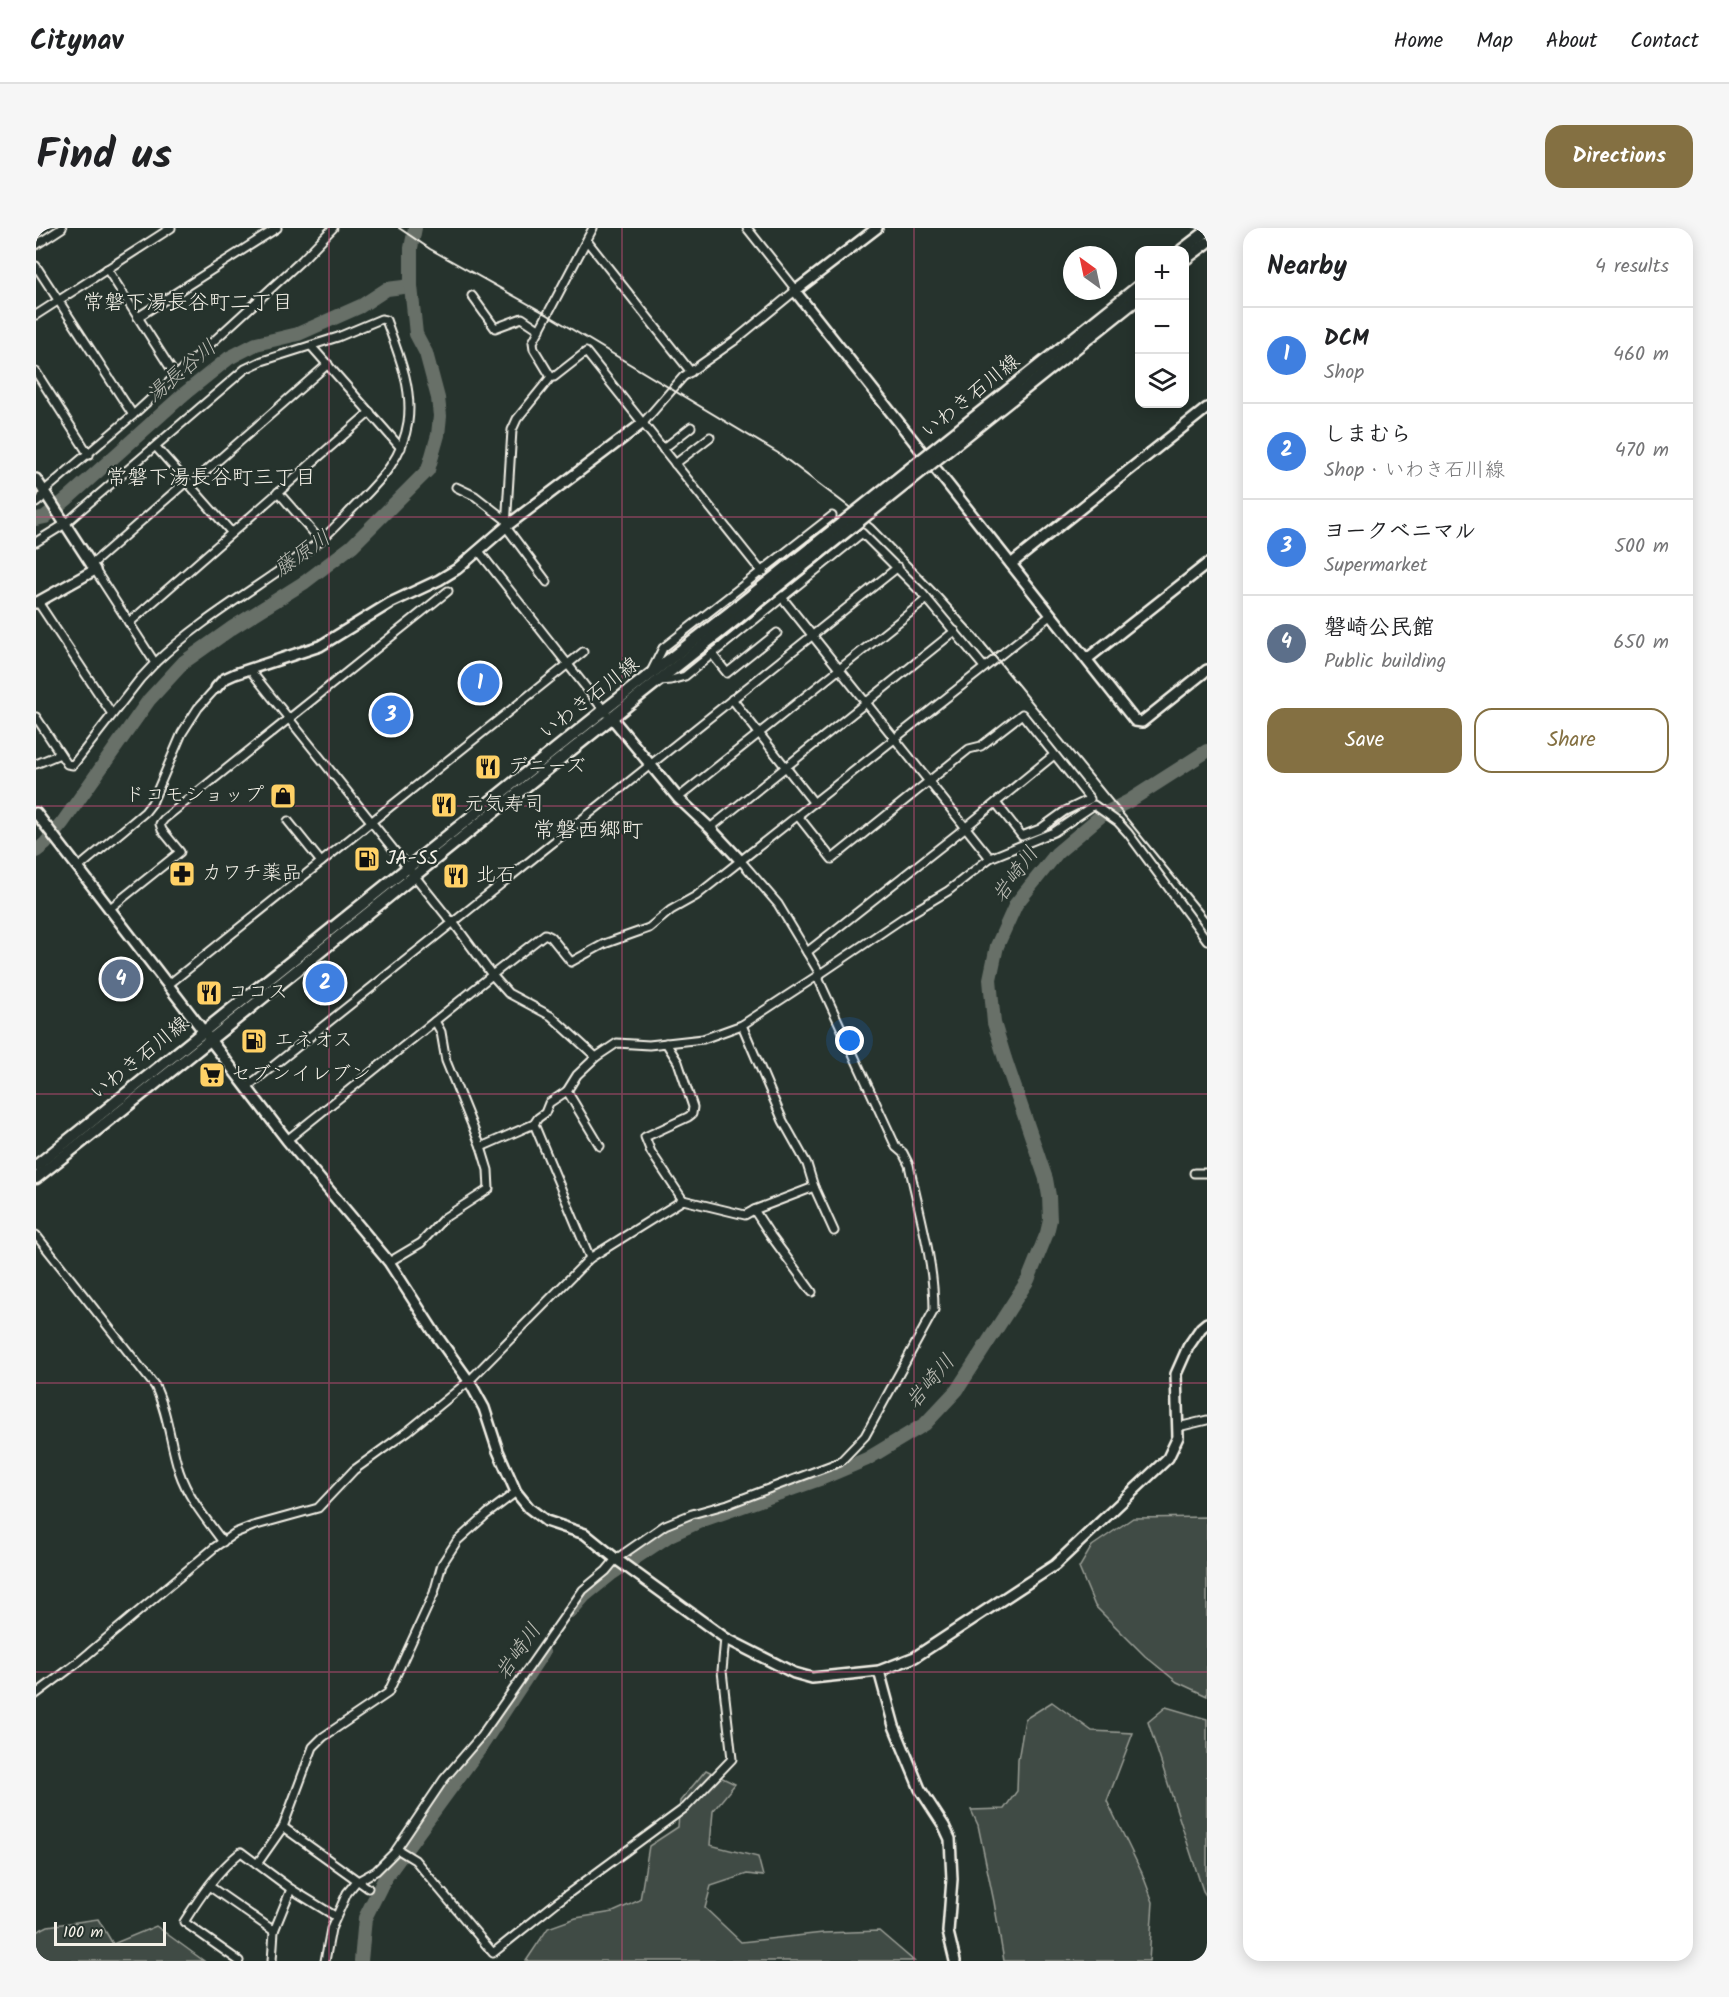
<!DOCTYPE html>
<html lang="en">
<head>
<meta charset="utf-8">
<style>
	:root { --surface:#fff; --page:#f6f6f6; --text:#202124; --muted:#757577; --line:#e0e0e0; --accent:#847042 }
	body { margin:0; font-family:Kalam,"Klee One",sans-serif; background:var(--page); color:var(--text) }
	.controls { position:absolute; right:18px; top:18px; display:grid; overflow:hidden; border-radius:12px; box-shadow:0 3px 15px #0003 }
	.controls button { width:54px; height:54px; display:grid; place-items:center; padding:0; border:0; border-bottom:2px solid var(--line); background:var(--surface); color:var(--text); font:30px sans-serif }
	.compass { position:absolute; left:1027px; top:18px; width:54px; height:54px; border-radius:50%; background:var(--surface); box-shadow:0 3px 15px #0003; rotate:327deg }
	.scale { position:absolute; left:18px; bottom:15px; width:112px; box-sizing:border-box; padding-left:6px; border:3px solid #f4f1e8; border-top:0; font-size:16px; line-height:21px; white-space:nowrap; color:#f4f1e8; -webkit-text-stroke:4px #26332d; paint-order:stroke }
	.you { position:absolute; left:814px; top:813px; width:21px; height:21px; margin:-15px; border:4px solid #fff; border-radius:50%; background:#1a73e8; box-shadow:0 0 0 9px #1a73e833 }
	.badge { display:grid; place-items:center; width:39px; height:39px; border-radius:50%; background:var(--accent); color:#fff; font-size:20px; font-weight:700 }
	.pin { position:absolute; translate:-50% -50%; border:3px solid #fff; box-shadow:0 2px 6px #0006 }
	.list { margin:0; padding:0; list-style:none }
	h2 { display:flex; justify-content:space-between; align-items:center; height:78px; margin:0; padding:0 24px; font-size:26px }
	h2 small { font-size:20px; font-weight:400; color:var(--muted) }
	.list li { display:grid; grid-template-columns:39px 1fr auto; gap:18px; align-items:center; box-sizing:border-box; height:96px; padding:0 24px; border-top:2px solid var(--line) }
	.list b { display:block; font-size:22px; white-space:nowrap }
	.list p { margin:0; font-size:20px; white-space:nowrap; color:var(--muted) }
	.list em { font-size:20px; font-style:normal; color:var(--muted) }
	.actions { display:flex; gap:12px; padding:18px 24px }
	.actions a { flex:1; padding:14px 0; border:2px solid var(--accent); border-radius:18px; text-align:center; font-size:21px; color:var(--accent) }
	.actions .main { background:var(--accent); color:#fff }
	.icon { flex:none; width:33px; height:33px; fill:none; stroke:currentColor; stroke-width:2; stroke-linecap:round; stroke-linejoin:round }
	.map { position:relative; flex:none; width:1171px; height:1733px; overflow:hidden; border-radius:18px }
	header { display:flex; align-items:center; gap:36px; box-sizing:border-box; height:84px; padding:0 30px; background:var(--surface); border-bottom:2px solid var(--line) }
	header strong { font-size:28px }
	nav { display:flex; gap:33px; margin-inline-start:auto; font-size:21px }
	.intro { display:flex; align-items:center; justify-content:space-between; box-sizing:border-box; height:144px; padding:0 36px }
	h1 { margin:0; font-size:42px }
	.button { padding:15px 27px; border-radius:18px; background:var(--accent); color:#fff; font-size:21px; font-weight:700 }
	main { display:flex; gap:36px; padding:0 36px }
	aside { flex:1; background:var(--surface); border-radius:18px; box-shadow:0 3px 15px #0003 }
	.map>svg:first-child { display:block }
	.green { fill:#414b45; stroke:#9a9e96; stroke-width:1.5 }
	.lines { fill:none; stroke-linecap:round; stroke-linejoin:round }
	.river { stroke:#676f68; stroke-width:14 }
	.street-casing { stroke:#f4f1e8; stroke-width:11 }
	.secondary-casing { stroke:#f4f1e8; stroke-width:14 }
	.primary-casing { stroke:#f4f1e8; stroke-width:15 }
	.street { stroke:#26332d; stroke-width:7 }
	.secondary { stroke:#26332d; stroke-width:9 }
	.primary { stroke:#26332d; stroke-width:10 }
	.rail { stroke:#f4f1e8; stroke-width:2 }
	.primary-bridge-casing { stroke:#f4f1e8; stroke-width:15; stroke-linecap:butt }
	.primary-bridge { stroke:#26332d; stroke-width:10 }
	.grid { fill:none; stroke:#ce4e7e; stroke-width:1.5; stroke-opacity:0.55 }
	.labels { text-anchor:middle; dominant-baseline:central; stroke-width:4.5; stroke-linejoin:round; paint-order:stroke }
	.street-label { font-size:20px; fill:#f4f1e8; stroke:#26332d }
	.poi-label { font-size:20px; fill:#f4f1e8; stroke:#26332d; text-anchor:start }
	.neighbourhood-label { font-size:21px; fill:#f4f1e8; stroke:#26332d }
	.water-label { font-size:21px; font-style:italic; fill:#bcbdb5; stroke:#26332d }
	.quarter-label { font-size:22px; fill:#f4f1e8; stroke:#26332d }
</style>
</head>
<body>
<header>
<strong>Citynav</strong>
<nav><a>Home</a><a>Map</a><a>About</a><a>Contact</a></nav>
</header>
<div class="intro"><h1>Find us</h1><a class="button">Directions</a></div>
<main>
<div class="map">
<svg width="1171" height="1733" viewBox="0 0 1171 1733">
	<rect width="100%" height="100%" fill="#26332d"/>
	<filter id="ink" filterUnits="userSpaceOnUse"><feTurbulence type="fractalNoise" baseFrequency=".0167" numOctaves="2"/><feDisplacementMap in="SourceGraphic" scale="12" xChannelSelector="R" yChannelSelector="G"/><feConvolveMatrix kernelMatrix="1 2 1 2 8 2 1 2 1" color-interpolation-filters="sRGB"/></filter>
	<g filter="url(#ink)">
		<g class="green">
			<polygon points="1171,1289 1171,1468 1141,1454 1109,1428 1059,1378 1043,1340 1056,1318 1097,1290"/>
			<polygon points="1016,1474 1056,1503 1097,1505 1071,1573 1106,1645 1117,1674 1113,1733 968,1733 958,1674 942,1597 935,1582 968,1581 981,1563 982,1532 989,1491"/>
			<polygon points="1130,1479 1171,1491 1171,1669 1167,1663 1112,1494"/>
			<polygon points="670,1542 699,1556 677,1583 674,1617 722,1629 727,1648 711,1646 675,1658 669,1680 705,1714 787,1705 843,1703 878,1733 490,1733 512,1700 540,1690 577,1684 604,1672 613,1618 642,1599 644,1573"/>
			<polygon points="62,1691 77,1716 120,1698 168,1733 0,1733 0,1704 12,1698"/>
		</g>
		<g class="lines">
			<g class="river">
				<polyline points="0,291 9,289 31,271 148,166 193,130 220,116 262,106 325,78 351,61 375,58"/>
				<polyline points="0,623 9,616 27,594 113,472 148,434 196,400 269,354 316,318 392,242 402,207 404,188 402,170 390,125 380,106 375,58 375,20 379,0"/>
				<polyline points="535,1383 549,1367 575,1346 634,1307 667,1292 784,1251 831,1231 889,1196 921,1162 992,1052 1011,1005 1014,992 1013,968 1010,951 969,831 958,795 954,751 961,718 980,676 1021,625 1066,587 1093,573 1171,523"/>
				<polyline points="325,1733 329,1690 349,1650 444,1520 507,1424"/>
			</g>
			<defs>
				<g id="street">
					<polyline points="551,13 655,144"/>
					<polyline points="0,17 26,0"/>
					<polyline points="0,38 97,187"/>
					<polyline points="71,41 139,147"/>
					<polyline points="436,68 459,100 486,90 504,102"/>
					<polyline points="0,87 135,0"/>
					<polyline points="102,89 241,0"/>
					<polyline points="276,119 365,220"/>
					<polyline points="0,144 53,227"/>
					<polyline points="515,149 498,121 497,114 557,0"/>
					<polyline points="607,195 647,149 698,113 759,63 757,58 711,0"/>
					<polyline points="120,219 196,305"/>
					<polyline points="627,221 655,199"/>
					<polyline points="639,236 674,209"/>
					<polyline points="154,257 292,136"/>
					<polyline points="420,259 439,268 470,292"/>
					<polyline points="242,264 284,312"/>
					<polyline points="0,275 5,271 8,263 97,187 266,32 297,0"/>
					<path d="M 0,314 L 29,296 L 46,281 L 209,141 L 226,133 L 302,109 L 345,91 L 350,92 C 362,125 377,159 372,194 C 367,228 346,251 323,274 C 310,287 298,301 284,313 C 230,355 168,388 119,435"/>
					<polyline points="442,322 570,485"/>
					<polyline points="55,337 151,253"/>
					<polyline points="511,354 470,299 476,202 481,191 515,149 518,149 550,124 954,630"/>
					<polyline points="2,374 76,486"/>
					<polyline points="93,395 334,184"/>
					<polyline points="676,426 691,445 741,405"/>
					<polyline points="214,442 413,691 417,694 456,747 509,706 515,709 535,734 568,716 613,700 635,682 660,668 1015,387"/>
					<polyline points="615,444 627,420 796,288"/>
					<polyline points="623,453 635,452 649,448 826,305 887,366 948,439"/>
					<polyline points="696,471 778,575"/>
					<polyline points="0,489 31,536 37,537 104,451 119,435 59,342"/>
					<polyline points="0,536 24,526"/>
					<polyline points="642,570 891,371"/>
					<polyline points="762,588 796,631 933,521 945,518 986,486 1054,571 1029,583 1004,601 986,608 960,575"/>
					<polyline points="252,593 285,634"/>
					<polyline points="674,600 919,403"/>
					<polyline points="704,632 742,676 784,746 867,690 912,663 954,630 1018,604 1058,577 1082,594 1092,605 1171,712"/>
					<polyline points="42,640 109,584 116,575 146,505 162,480 180,460"/>
					<polyline points="73,681 144,624 126,602 124,596 128,591 412,363"/>
					<polyline points="771,724 930,599 1018,527"/>
					<polyline points="132,757 547,424"/>
					<polyline points="399,793 405,804 410,833 445,919 498,896 502,890 509,885 513,875 531,863"/>
					<polyline points="706,797 747,893 771,936 778,959 798,1003"/>
					<polyline points="630,815 642,834 657,879 656,886 652,889 609,909 615,924 647,972"/>
					<polyline points="211,859 862,339"/>
					<polyline points="498,896 554,1030"/>
					<polyline points="251,912 456,747 472,765 515,788 560,829"/>
					<polyline points="1158,945 1171,945"/>
					<path d="M 0,1007 L 119,1158 C 132,1185 134,1215 143,1243 C 152,1270 170,1291 187,1314"/>
					<polyline points="353,1034 385,1015 408,990 453,961 452,942 445,919"/>
					<polyline points="776,1064 735,1008 718,982 778,959"/>
					<polyline points="1142,1199 1171,1192"/>
					<polyline points="0,1466 40,1436 179,1319 199,1305 217,1298 282,1280 318,1242 372,1203 433,1153 554,1030 647,972 709,987 718,982"/>
					<polyline points="247,1599 332,1660"/>
					<polyline points="361,1621 379,1632 457,1725 521,1674 650,1579 696,1531 686,1443 689,1410"/>
					<polyline points="221,1636 247,1599 277,1519 287,1509 352,1465 398,1365 406,1336 421,1313 451,1286 480,1264"/>
					<polyline points="173,1658 238,1703"/>
					<path d="M 203,1733 L 148,1694 C 164,1669 181,1643 205,1624 L 255,1661 L 299,1688"/>
					<polyline points="236,1733 238,1703 255,1661"/>
					<path d="M 289,1733 L 295,1701 L 311,1665 L 320,1654 L 340,1643 L 358,1625 L 408,1551 L 445,1508 L 547,1362 L 570,1343 L 580,1331 L 629,1297 L 656,1286 L 692,1276 L 804,1234 L 829,1208 L 898,1082 C 898,1033 883,984 873,937 L 867,925 L 860,919 L 783,752 L 784,746 L 706,797 L 667,811 L 613,817 L 581,815 L 560,829 L 541,847 L 531,863 L 564,918"/>
				</g>
				<g id="secondary">
					<polyline points="841,0 759,63 1099,493 1106,494 1171,442"/>
					<polyline points="0,251 59,342 0,375"/>
					<polyline points="975,336 1171,180"/>
					<polyline points="1051,431 1171,336"/>
					<polyline points="180,460 188,451 199,446 284,418 354,375 403,352 421,341 472,297 607,195"/>
					<polyline points="575,489 642,570 674,600 704,632"/>
					<polyline points="0,585 251,912 353,1034 398,1104 433,1153 448,1180 462,1223 480,1264 493,1280 510,1293 549,1306 580,1331 689,1410 758,1445 776,1450 843,1443 879,1429 1019,1337 1132,1230 1142,1209 1140,1146 1152,1119 1165,1100 1171,1095"/>
					<polyline points="843,1443 858,1498 884,1561 908,1598 914,1611 916,1651 912,1704 919,1733"/>
				</g>
				<g id="primary">
					<polyline points="1146,22 1171,3"/>
					<polyline points="1148,32 1171,15"/>
					<polyline points="0,938 567,483 697,382"/>
					<path d="M 0,950 C 236,765 467,574 703,389"/>
				</g>
			</defs>
			<use href="#street" class="street-casing"/>
			<use href="#secondary" class="secondary-casing"/>
			<use href="#primary" class="primary-casing"/>
			<use href="#street" class="street"/>
			<use href="#secondary" class="secondary"/>
			<use href="#primary" class="primary"/>
			<polyline class="rail" points="363,0 394,21 512,87 742,225 837,297 904,366 947,414 1171,689"/>
			<defs>
				<g id="primary-bridge">
					<polyline points="697,382 1104,57"/>
					<polyline points="703,389 1104,69"/>
				</g>
			</defs>
			<use href="#primary-bridge" class="primary-bridge-casing"/>
			<use href="#primary-bridge" class="primary-bridge"/>
		</g>
	</g>
	<path class="grid" d="M 293,0 L 293,1733M 586,0 L 586,1733M 878,0 L 878,1733M 0,289 L 1171,289M 0,578 L 1171,578M 0,866 L 1171,866M 0,1155 L 1171,1155M 0,1444 L 1171,1444"/>
	<defs>
		<symbol id="restaurant-square" viewBox="-11 -11 22 22"><rect x="-9" y="-9" width="18" height="18" rx="4" fill="#ffd166" stroke="#26332d"/><path d="M-5-6h1v4h1v-4h1v4h1v-4h1v5L-1.5 .5V6h-2V.5L-5-1ZM5-6V6H3V1.5H1.5Q1.5-4 5-6Z" fill="#111"/></symbol>
		<symbol id="shop-square" viewBox="-11 -11 22 22"><rect x="-9" y="-9" width="18" height="18" rx="4" fill="#ffd166" stroke="#26332d"/><path d="M-5-2.5h2.3a2.7 3.5 0 0 1 5.4 0H5L5.5 6h-11ZM-1.5-2.5h3a1.5 2.3 0 0 0-3 0Z" fill="#111"/></symbol>
		<symbol id="fuel-square" viewBox="-11 -11 22 22"><rect x="-9" y="-9" width="18" height="18" rx="4" fill="#ffd166" stroke="#26332d"/><path d="M-5.5-6h7V0h2V4h1.3V-2.5L3-4.5l.8-.8L6-3V5H2.5V1h-1V6h-7ZM-4.2-4.7v3.2H.2V-4.7Z" fill="#111"/></symbol>
		<symbol id="pharmacy-square" viewBox="-11 -11 22 22"><rect x="-9" y="-9" width="18" height="18" rx="4" fill="#ffd166" stroke="#26332d"/><path d="M-2-6h4v4h4v4h-4v4h-4v-4h-4v-4h4Z" fill="#111"/></symbol>
		<symbol id="supermarket-square" viewBox="-11 -11 22 22"><rect x="-9" y="-9" width="18" height="18" rx="4" fill="#ffd166" stroke="#26332d"/><path d="M-6-5.5h2.5l.6 2H6L4.5 2H-2.5L-4.4-4H-6ZM-1.5 3.2a1.3 1.3 0 1 0 .1 0ZM3 3.2a1.3 1.3 0 1 0 .1 0Z" fill="#111"/></symbol>
	</defs>
	<g fill-rule="evenodd">
		<use href="#restaurant-square" x="437" y="524" width="30" height="30"/>
		<use href="#shop-square" x="232" y="553" width="30" height="30"/>
		<use href="#restaurant-square" x="393" y="562" width="30" height="30"/>
		<use href="#fuel-square" x="316" y="616" width="30" height="30"/>
		<use href="#pharmacy-square" x="131" y="631" width="30" height="30"/>
		<use href="#restaurant-square" x="405" y="633" width="30" height="30"/>
		<use href="#restaurant-square" x="158" y="750" width="30" height="30"/>
		<use href="#fuel-square" x="203" y="798" width="30" height="30"/>
		<use href="#supermarket-square" x="161" y="832" width="30" height="30"/>
	</g>
	<g class="labels">
		<g class="street-label">
			<text transform="translate(935 169) rotate(-39)">いわき石川線</text>
			<text transform="translate(554 471) rotate(-38)">いわき石川線</text>
			<text transform="translate(104 831) rotate(-39)">いわき石川線</text>
		</g>
		<g class="poi-label">
			<text x="472" y="539">デニーズ</text>
			<text x="228" y="568" text-anchor="end">ドコモショップ</text>
			<text x="428" y="577">元気寿司</text>
			<text x="350" y="631">JA-SS</text>
			<text x="166" y="646">カワチ薬品</text>
			<text x="440" y="648">北石</text>
			<text x="192" y="765">ココス</text>
			<text x="238" y="813">エネオス</text>
			<text x="195" y="847">セブンイレブン</text>
		</g>
		<g class="neighbourhood-label">
			<text x="152" y="75">常磐下湯長谷町二丁目</text>
			<text x="175" y="250">常磐下湯長谷町三丁目</text>
		</g>
		<g class="water-label">
			<text transform="translate(146 144) rotate(-40)">湯長谷川</text>
			<text transform="translate(267 326) rotate(-35)">藤原川</text>
			<text transform="translate(980 647) rotate(-54)">岩崎川</text>
			<text transform="translate(895 1154) rotate(-50)">岩崎川</text>
			<text transform="translate(483 1424) rotate(-55)">岩崎川</text>
		</g>
		<g class="quarter-label">
			<text x="552" y="603">常磐西郷町</text>
		</g>
	</g>
</svg>
<div class="controls">
<button>+</button>
<button>−</button>
<button><svg class="icon" aria-label="layers" viewBox="0 0 24 24"><path d="M12 4l9 5-9 5-9-5zM3 14l9 5 9-5"/></svg></button>
</div>
<svg class="compass" viewBox="-18 -18 36 36"><path d="M0-13l5 13h-10z" fill="#e53935"/><path d="M0 13l5-13h-10z" fill="#757577"/></svg>
<div class="scale">100 m</div>
<div class="you"></div>
<div class="pin badge" style="left:444px;top:455px;background:#3f7fe0">1</div>
<div class="pin badge" style="left:289px;top:755px;background:#3f7fe0">2</div>
<div class="pin badge" style="left:355px;top:487px;background:#3f7fe0">3</div>
<div class="pin badge" style="left:85px;top:751px;background:#5c6f8a">4</div>
</div>
<aside>
<h2>Nearby<small>4 results</small></h2>
<ul class="list">
<li><span class="badge" style="background:#3f7fe0">1</span><div><b>DCM</b><p>Shop</p></div><em>460 m</em></li>
<li><span class="badge" style="background:#3f7fe0">2</span><div><b>しまむら</b><p>Shop · いわき石川線</p></div><em>470 m</em></li>
<li><span class="badge" style="background:#3f7fe0">3</span><div><b>ヨークベニマル</b><p>Supermarket</p></div><em>500 m</em></li>
<li><span class="badge" style="background:#5c6f8a">4</span><div><b>磐崎公民館</b><p>Public building</p></div><em>650 m</em></li>
</ul>
<div class="actions"><a class="main">Save</a><a>Share</a></div>
</aside>
</main>
</body>
</html>
